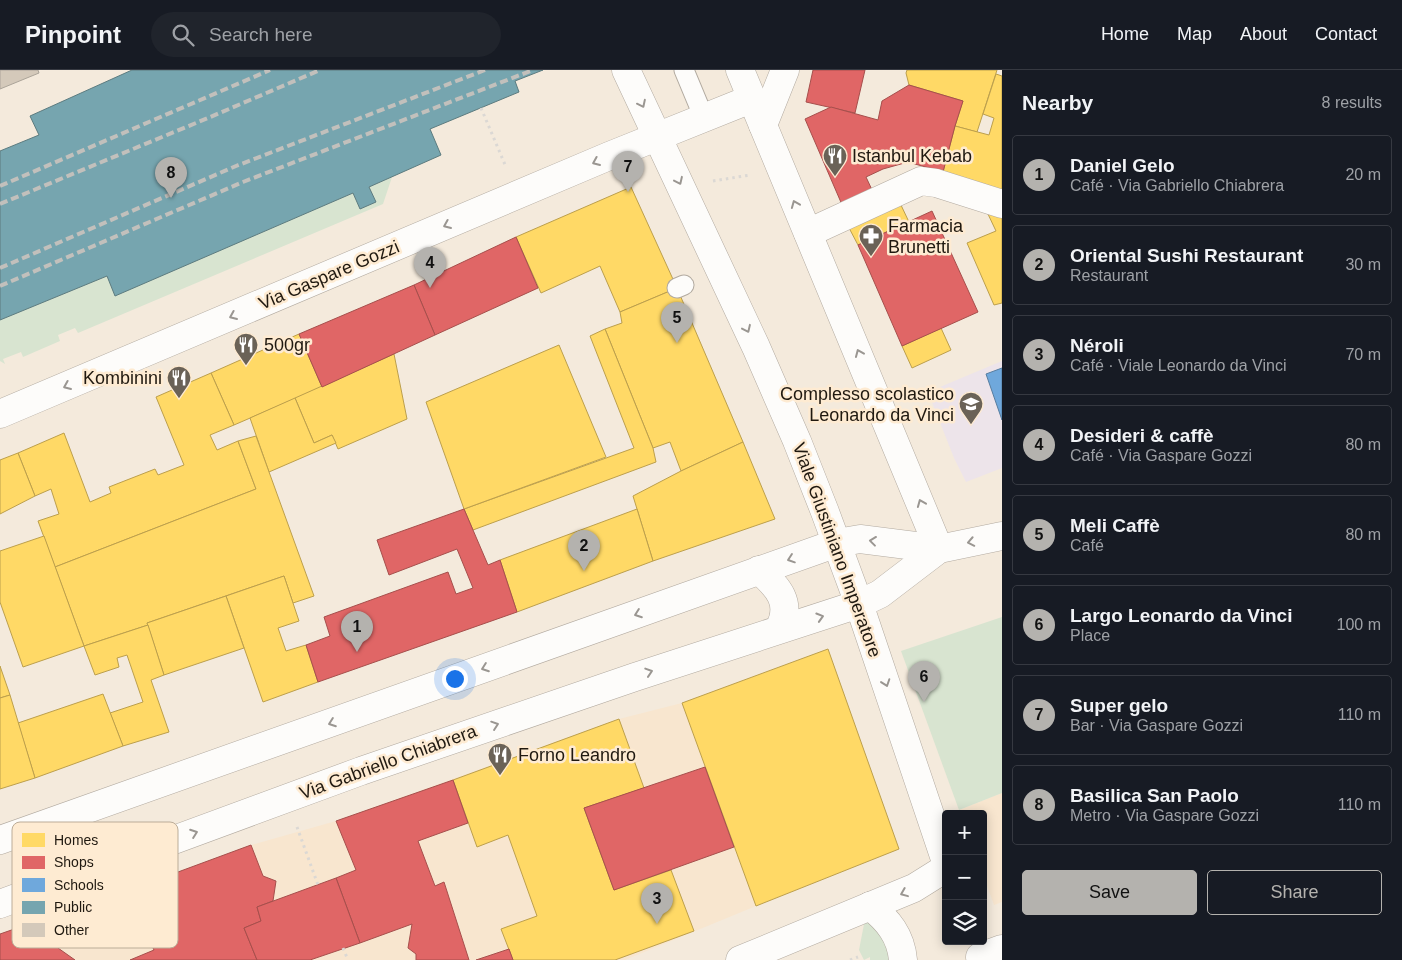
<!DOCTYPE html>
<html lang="en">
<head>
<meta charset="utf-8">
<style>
	:root { --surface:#171b24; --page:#20242c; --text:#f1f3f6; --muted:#9ea1a6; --line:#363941; --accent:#b4b2ae }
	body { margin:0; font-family:Arial,sans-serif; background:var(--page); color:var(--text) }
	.controls { position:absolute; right:15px; bottom:15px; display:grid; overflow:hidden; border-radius:5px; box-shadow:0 2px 12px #0003 }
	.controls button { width:45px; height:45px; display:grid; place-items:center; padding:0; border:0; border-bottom:1px solid var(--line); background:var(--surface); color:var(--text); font:25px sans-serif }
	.you { position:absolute; left:454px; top:608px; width:18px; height:18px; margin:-12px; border:4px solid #fff; border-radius:50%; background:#1a73e8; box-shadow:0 0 0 8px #1a73e833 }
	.badge { display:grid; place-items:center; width:32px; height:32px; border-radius:50%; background:var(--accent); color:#111; font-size:16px; font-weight:700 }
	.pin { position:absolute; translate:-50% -41px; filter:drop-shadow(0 1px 2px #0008) }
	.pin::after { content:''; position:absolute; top:26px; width:18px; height:15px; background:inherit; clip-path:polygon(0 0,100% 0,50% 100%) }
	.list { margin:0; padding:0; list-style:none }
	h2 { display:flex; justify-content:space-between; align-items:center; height:65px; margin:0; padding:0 20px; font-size:21px }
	h2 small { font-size:16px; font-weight:400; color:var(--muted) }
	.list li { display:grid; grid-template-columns:32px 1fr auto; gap:15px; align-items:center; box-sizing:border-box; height:80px; margin:0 10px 10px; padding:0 10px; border:1px solid var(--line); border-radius:5px }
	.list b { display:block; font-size:19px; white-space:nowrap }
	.list p { margin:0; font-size:16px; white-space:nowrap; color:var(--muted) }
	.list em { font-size:16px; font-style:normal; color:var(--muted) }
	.actions { display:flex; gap:10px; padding:15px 20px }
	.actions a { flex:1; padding:11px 0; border:1px solid var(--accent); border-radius:5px; text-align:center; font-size:18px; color:var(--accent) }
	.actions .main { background:var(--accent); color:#111 }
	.icon { flex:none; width:28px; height:28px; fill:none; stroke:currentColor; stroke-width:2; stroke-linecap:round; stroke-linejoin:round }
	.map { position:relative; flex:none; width:1002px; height:890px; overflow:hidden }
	header { display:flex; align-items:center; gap:30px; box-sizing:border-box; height:70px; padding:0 25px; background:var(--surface); border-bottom:1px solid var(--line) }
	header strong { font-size:24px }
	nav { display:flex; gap:28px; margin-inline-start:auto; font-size:18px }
	.search { width:350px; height:45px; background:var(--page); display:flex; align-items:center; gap:12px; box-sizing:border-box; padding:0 18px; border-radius:28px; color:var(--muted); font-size:19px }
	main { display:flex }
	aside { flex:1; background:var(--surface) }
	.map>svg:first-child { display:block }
	.built { fill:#f8e6cf }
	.education { fill:#ede4ea }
	.green { fill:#d8e4d0 }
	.homes { fill:#ffd966; stroke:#bc9f4c }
	.shops { fill:#e06666; stroke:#a64f4c }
	.schools { fill:#6fa8dc; stroke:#577d9f }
	.public { fill:#76a5af; stroke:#5c7b7f }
	.building { fill:#d4c9ba; stroke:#aba499 }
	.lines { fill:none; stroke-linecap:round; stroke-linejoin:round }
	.lane-casing { stroke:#b2aaa0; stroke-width:21 }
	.street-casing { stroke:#b2aaa0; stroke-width:29 }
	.secondary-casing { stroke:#b2aaa0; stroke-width:29 }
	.path { stroke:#dbd8d4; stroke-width:3; stroke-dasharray:2.5 4; stroke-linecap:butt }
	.lane { stroke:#fdfcfa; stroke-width:19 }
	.street { stroke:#fdfcfa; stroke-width:28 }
	.secondary { stroke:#fdfcfa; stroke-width:28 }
	.rail { stroke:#c2c0bc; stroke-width:4; stroke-dasharray:8 4; stroke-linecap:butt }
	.oneway { stroke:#9a9691 }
	.labels { text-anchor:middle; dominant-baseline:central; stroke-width:5; stroke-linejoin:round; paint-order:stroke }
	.poi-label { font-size:18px; fill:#201910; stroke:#feebd2; text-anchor:start }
	.street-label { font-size:18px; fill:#201910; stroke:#feebd2 }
	.key { fill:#feebd2; stroke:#bbac98; stroke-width:1 }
	.key-label { font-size:14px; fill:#201910 }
</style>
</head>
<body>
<header>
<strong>Pinpoint</strong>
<div class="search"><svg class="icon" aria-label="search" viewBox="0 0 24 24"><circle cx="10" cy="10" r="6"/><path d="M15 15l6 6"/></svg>Search here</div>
<nav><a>Home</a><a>Map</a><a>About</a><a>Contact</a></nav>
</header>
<main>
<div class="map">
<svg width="1002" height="890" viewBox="0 0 1002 890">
	<rect width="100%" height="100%" fill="#f4eadc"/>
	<g class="built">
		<polygon points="828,579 899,779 756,836 625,890 0,890 0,864 132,819 251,775 336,751 619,649 682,633"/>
		<polygon points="1002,723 1002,832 994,835 983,805 983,744 961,744 959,740"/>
	</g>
	<polygon class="education" points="1002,291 1002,398 966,412 954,388 928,322"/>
	<g class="green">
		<polygon points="392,107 383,134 78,263 75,258 58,265 60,271 23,287 21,282 3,289 5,294 0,291 0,250 107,206 115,225 353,123 360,139 376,132 369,117"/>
		<polygon points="1002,547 1002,723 959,740 901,581"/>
		<polygon points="865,849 876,855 893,890 870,890 870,887 864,890 859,880"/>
	</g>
	<g class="homes">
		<polygon points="907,0 997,0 977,62 955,56 963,31 909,15 906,3"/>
		<polygon points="996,4 1002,6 1002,120 943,102 955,56 989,65 994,48 983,44"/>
		<polygon points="631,117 677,218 620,242 600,196 541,223 516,167"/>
		<polygon points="900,133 909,152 858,175 848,156"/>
		<polygon points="987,142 1002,147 1002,233 994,235 967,173 996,161"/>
		<polygon points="677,218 743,372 681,401 670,372 653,378 605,259 622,253 620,242"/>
		<polygon points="941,258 951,280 912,298 902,276"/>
		<polygon points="605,259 653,378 656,392 473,460 464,439 634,378 590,266"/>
		<polygon points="299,264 322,317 234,355 211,303"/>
		<polygon points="559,275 606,387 464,439 426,332"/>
		<polygon points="394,284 407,349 338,379 332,365 314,373 295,328"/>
		<polygon points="211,303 234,355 210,365 217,380 238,371 256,419 55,497 38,451 59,444 51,419 35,426 18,383 64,363 90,432 111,423 109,417 155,399 158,405 184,395 156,327"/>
		<polygon points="295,328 314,373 332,365 336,373 269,402 250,348"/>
		<polygon points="256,366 314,526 293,533 284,506 147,553 148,555 84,576 55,497 256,419 238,371"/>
		<polygon points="743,372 775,449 653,491 633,426 681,401"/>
		<polygon points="18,383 35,426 0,444 0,390"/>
		<polygon points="637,439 653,491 517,542 500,490"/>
		<polygon points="44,466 84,576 23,597 0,532 0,481"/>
		<polygon points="284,506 299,551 278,558 286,581 306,575 318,612 263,632 226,526"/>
		<polygon points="226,526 244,578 164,605 147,553"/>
		<polygon points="148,555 164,605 151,610 169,662 123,676 110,643 143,632 127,585 117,588 119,597 95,605 84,576"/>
		<polygon points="828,579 899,779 756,836 682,633"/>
		<polygon points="0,596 10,625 0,628"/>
		<polygon points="103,624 123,676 35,708 18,653"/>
		<polygon points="10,625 35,708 0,719 0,628"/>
		<polygon points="619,649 644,718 584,738 614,820 671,800 694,861 615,890 513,890 501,859 537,846 508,765 477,777 453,710"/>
	</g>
	<g class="shops">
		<polygon points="813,0 865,0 855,43 806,32"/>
		<polygon points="909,15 963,31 955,56 943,102 908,92 883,99 866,107 873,122 843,137 805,49 831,37 878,50 882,31"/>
		<polygon points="932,141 978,242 902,276 858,175"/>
		<polygon points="516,167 538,218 435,265 414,215"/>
		<polygon points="414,215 435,265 322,317 299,264"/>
		<polygon points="464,439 488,495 500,490 517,542 318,612 306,575 330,566 324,547 448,502 456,524 473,518 457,479 389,505 377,470"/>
		<polygon points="705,697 734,777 614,820 584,738"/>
		<polygon points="453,710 468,753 418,771 435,816 444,812 469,890 416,890 416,884 408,878 412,854 360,873 336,808 356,800 336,751"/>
		<polygon points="251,775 263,806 276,811 273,831 257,837 261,851 244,858 257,890 130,890 154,880 152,876 140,865 147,850 132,819"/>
		<polygon points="336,808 360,873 310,890 257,890 244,858 261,851 257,837"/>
		<polygon points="46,848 58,878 75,890 0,890 0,864"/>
		<polygon points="509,879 513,890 476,890"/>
	</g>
	<polygon class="schools" points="1002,298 1002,350 986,304"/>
	<polygon class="public" points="132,0 543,0 515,11 519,22 430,59 441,85 369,117 376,132 360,139 353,123 115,226 107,206 0,250 0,81 39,65 30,46"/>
	<polygon class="building" points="0,0 38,0 39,3 0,19"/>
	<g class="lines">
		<defs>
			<g id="lane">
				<polyline points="684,0 704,48"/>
				<polyline points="677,218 684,215"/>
			</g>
			<g id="street">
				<polyline points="808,163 921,111 936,113 1002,134"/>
				<polyline points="0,344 609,86 751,29"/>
				<path d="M 759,500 C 778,517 793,533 779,559"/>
				<polyline points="0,770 837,473 860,469 939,479"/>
				<polyline points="0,834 361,701 635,607 859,534"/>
				<path d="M 870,836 C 888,850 901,866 903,890"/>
				<polyline points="740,890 914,818 946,798"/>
			</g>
			<g id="secondary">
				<polyline points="626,0 756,277 797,371 825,442 859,534 946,792"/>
				<polyline points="740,0 939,479"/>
				<polyline points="763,55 785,0"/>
				<polyline points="859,534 880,524 939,479 1002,466"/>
				<polyline points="980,887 1002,879"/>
			</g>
		</defs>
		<use href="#lane" class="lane-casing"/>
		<use href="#street" class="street-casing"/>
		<use href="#secondary" class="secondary-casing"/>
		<g class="path">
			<polyline points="481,38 506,97"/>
			<polyline points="713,111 750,105"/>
			<polyline points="297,757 318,815"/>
			<polyline points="343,878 348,890"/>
			<polyline points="850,890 858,887"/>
		</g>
		<use href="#lane" class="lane"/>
		<use href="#street" class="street"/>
		<use href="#secondary" class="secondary"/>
		<g class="rail">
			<polyline points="0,116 270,0"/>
			<polyline points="0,134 208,48 320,0"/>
			<polyline points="0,198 236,96 485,0"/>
			<polyline points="0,216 243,112 533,0"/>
		</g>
	</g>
	<defs><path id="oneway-chevron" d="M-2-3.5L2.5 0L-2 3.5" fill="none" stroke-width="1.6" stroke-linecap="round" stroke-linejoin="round" transform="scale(1.25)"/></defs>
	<g class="oneway">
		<use href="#oneway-chevron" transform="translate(642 34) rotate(64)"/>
		<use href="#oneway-chevron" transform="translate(596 92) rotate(157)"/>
		<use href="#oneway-chevron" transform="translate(679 111) rotate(65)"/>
		<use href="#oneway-chevron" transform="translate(795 134) rotate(-112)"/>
		<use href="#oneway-chevron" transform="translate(447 155) rotate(157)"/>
		<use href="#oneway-chevron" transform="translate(233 246) rotate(157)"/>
		<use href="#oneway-chevron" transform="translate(747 259) rotate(65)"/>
		<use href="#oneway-chevron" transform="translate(859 283) rotate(-113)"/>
		<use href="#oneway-chevron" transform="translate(67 316) rotate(157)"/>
		<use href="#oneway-chevron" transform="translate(921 433) rotate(-112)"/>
		<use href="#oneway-chevron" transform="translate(873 471) rotate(-173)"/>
		<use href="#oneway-chevron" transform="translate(971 472) rotate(169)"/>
		<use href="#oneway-chevron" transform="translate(791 489) rotate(161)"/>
		<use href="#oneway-chevron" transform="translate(638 544) rotate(160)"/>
		<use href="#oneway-chevron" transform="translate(820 547) rotate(-17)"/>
		<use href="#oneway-chevron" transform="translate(485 598) rotate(160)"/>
		<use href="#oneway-chevron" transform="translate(649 602) rotate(-18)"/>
		<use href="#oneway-chevron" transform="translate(886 613) rotate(71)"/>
		<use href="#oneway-chevron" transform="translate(332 653) rotate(160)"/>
		<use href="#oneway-chevron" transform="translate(495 655) rotate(-19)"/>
		<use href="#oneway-chevron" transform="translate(194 763) rotate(-20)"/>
		<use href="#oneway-chevron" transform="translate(904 823) rotate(158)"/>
	</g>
	<defs>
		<symbol id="restaurant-pin" viewBox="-11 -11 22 30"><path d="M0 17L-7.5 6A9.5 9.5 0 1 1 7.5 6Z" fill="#6a6257" stroke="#feebd2"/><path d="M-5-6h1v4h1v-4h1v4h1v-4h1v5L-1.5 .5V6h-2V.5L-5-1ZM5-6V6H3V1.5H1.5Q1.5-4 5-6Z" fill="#fff"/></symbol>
		<symbol id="pharmacy-pin" viewBox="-11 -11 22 30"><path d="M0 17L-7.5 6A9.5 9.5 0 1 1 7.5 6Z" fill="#6a6257" stroke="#feebd2"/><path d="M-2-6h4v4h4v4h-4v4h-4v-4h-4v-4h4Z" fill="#fff"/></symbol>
		<symbol id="school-pin" viewBox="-11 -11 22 30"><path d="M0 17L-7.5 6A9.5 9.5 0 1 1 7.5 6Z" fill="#6a6257" stroke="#feebd2"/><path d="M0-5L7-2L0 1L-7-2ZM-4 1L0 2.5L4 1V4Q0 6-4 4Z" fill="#fff"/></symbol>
	</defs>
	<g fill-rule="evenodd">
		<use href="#restaurant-pin" x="821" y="72" width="28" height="38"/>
		<use href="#pharmacy-pin" x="857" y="152" width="28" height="38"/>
		<use href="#restaurant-pin" x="232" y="261" width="28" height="38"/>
		<use href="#restaurant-pin" x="165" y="294" width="28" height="38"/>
		<use href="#school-pin" x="957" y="320" width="28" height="38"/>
		<use href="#restaurant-pin" x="486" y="671" width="28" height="38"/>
	</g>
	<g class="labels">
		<g class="poi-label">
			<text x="852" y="86">Istanbul Kebab</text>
			<text x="888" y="156">Farmacia<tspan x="888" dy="21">Brunetti</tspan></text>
			<text x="264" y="275">500gr</text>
			<text x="162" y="308" text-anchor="end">Kombinini</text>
			<text x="954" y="324" text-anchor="end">Complesso scolastico<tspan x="954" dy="21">Leonardo da Vinci</tspan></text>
			<text x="518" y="685">Forno Leandro</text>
		</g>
		<g class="street-label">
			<text transform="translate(329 205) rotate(-23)">Via Gaspare Gozzi</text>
			<text transform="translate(837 480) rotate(70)">Viale Giustiniano Imperatore</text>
			<text transform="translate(388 692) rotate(-20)">Via Gabriello Chiabrera</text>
		</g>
	</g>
	<rect x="12" y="752" width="166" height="126" rx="8" class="key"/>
	<rect x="22" y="763" width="23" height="14" fill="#ffd966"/>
	<rect x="22" y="786" width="23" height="13" fill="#e06666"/>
	<rect x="22" y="808" width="23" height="14" fill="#6fa8dc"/>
	<rect x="22" y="831" width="23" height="13" fill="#76a5af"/>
	<rect x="22" y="853" width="23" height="14" fill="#d4c9ba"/>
	<g class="key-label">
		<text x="54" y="775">Homes</text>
		<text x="54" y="797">Shops</text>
		<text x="54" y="820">Schools</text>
		<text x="54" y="842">Public</text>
		<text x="54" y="865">Other</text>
	</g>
</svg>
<div class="controls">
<button>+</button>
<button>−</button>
<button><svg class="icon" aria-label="layers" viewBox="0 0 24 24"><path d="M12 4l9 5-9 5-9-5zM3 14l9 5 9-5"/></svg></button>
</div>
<div class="you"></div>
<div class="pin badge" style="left:357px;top:582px">1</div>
<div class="pin badge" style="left:584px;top:501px">2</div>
<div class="pin badge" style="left:657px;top:854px">3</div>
<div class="pin badge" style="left:430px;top:218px">4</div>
<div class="pin badge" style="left:677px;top:273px">5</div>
<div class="pin badge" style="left:924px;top:632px">6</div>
<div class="pin badge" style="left:628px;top:122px">7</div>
<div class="pin badge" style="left:171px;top:128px">8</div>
</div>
<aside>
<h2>Nearby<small>8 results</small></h2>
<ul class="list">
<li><span class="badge">1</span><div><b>Daniel Gelo</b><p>Café · Via Gabriello Chiabrera</p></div><em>20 m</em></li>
<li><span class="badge">2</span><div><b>Oriental Sushi Restaurant</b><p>Restaurant</p></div><em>30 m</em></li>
<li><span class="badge">3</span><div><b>Néroli</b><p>Café · Viale Leonardo da Vinci</p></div><em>70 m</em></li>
<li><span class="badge">4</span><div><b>Desideri &amp; caffè</b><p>Café · Via Gaspare Gozzi</p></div><em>80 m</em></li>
<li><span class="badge">5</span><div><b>Meli Caffè</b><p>Café</p></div><em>80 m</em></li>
<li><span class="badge">6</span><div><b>Largo Leonardo da Vinci</b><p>Place</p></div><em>100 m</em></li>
<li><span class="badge">7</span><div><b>Super gelo</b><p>Bar · Via Gaspare Gozzi</p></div><em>110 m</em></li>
<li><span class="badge">8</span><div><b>Basilica San Paolo</b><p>Metro · Via Gaspare Gozzi</p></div><em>110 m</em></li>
</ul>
<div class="actions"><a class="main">Save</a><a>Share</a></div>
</aside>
</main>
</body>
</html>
